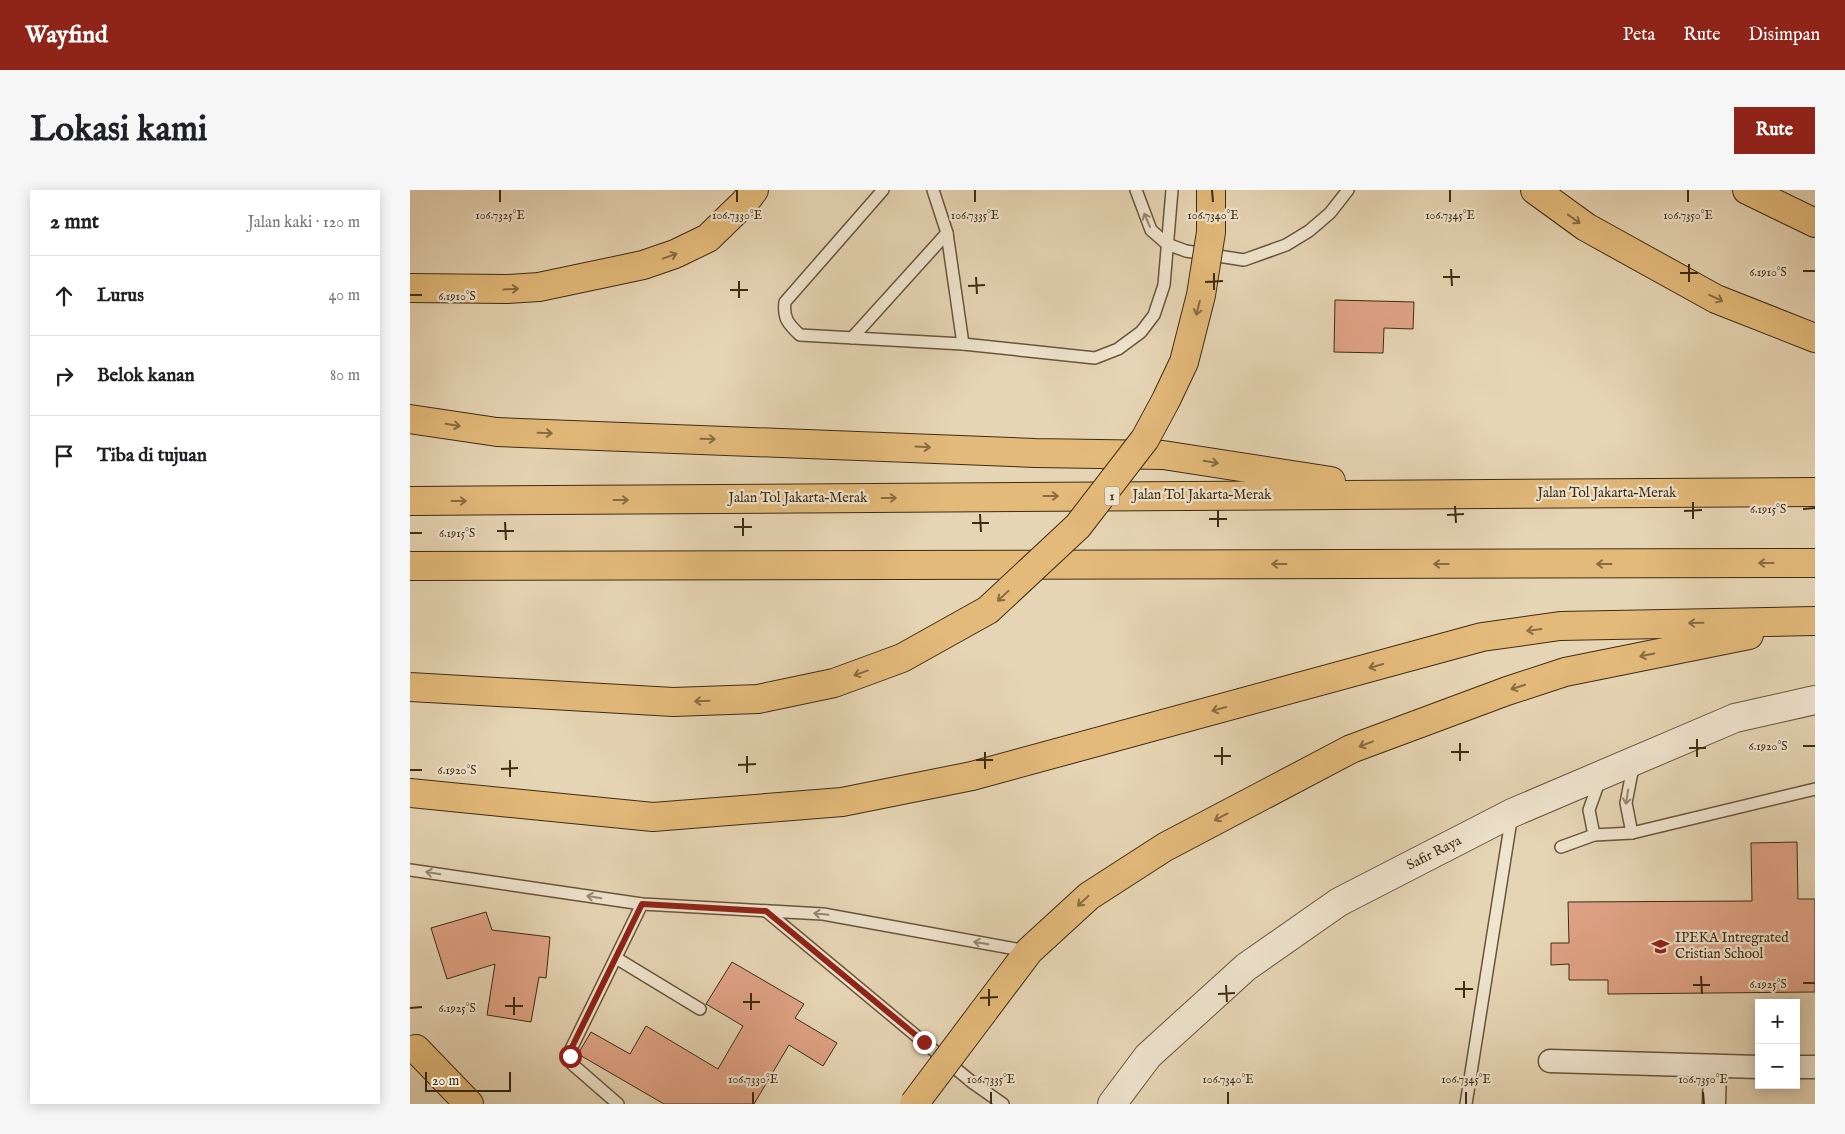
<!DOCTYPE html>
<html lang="id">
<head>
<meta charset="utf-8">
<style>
	:root { --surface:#fff; --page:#f6f6f6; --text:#202124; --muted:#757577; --line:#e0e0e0; --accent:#8f2418 }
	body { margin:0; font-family:"IM FELL English",serif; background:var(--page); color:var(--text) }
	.controls { position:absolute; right:15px; bottom:15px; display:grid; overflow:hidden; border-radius:0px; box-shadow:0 2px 12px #0003 }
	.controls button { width:45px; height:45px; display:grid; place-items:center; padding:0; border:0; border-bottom:1px solid var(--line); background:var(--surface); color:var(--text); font:25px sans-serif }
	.scale { position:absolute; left:15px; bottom:12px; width:86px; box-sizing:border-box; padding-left:5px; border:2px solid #3e2c13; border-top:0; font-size:14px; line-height:18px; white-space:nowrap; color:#3e2c13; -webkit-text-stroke:4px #efe4ce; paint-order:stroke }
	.stop { position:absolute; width:15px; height:15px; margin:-11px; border:4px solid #8f2418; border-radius:50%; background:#fff }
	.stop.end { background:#8f2418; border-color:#fff; box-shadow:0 1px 5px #0008 }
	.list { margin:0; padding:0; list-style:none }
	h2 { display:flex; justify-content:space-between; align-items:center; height:65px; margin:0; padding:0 20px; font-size:21px }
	h2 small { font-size:16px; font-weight:400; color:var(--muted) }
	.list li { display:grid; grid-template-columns:32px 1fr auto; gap:15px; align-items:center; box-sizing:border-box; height:80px; padding:0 20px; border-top:1px solid var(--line) }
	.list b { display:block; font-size:19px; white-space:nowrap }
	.list em { font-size:16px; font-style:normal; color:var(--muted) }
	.icon { flex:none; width:28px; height:28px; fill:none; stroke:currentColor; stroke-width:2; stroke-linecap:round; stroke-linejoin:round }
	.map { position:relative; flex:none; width:1405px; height:914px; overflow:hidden; border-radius:0px }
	header { display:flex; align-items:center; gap:30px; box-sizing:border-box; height:70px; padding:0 25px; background:var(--accent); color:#fff }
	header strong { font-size:24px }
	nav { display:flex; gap:28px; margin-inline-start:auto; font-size:18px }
	.intro { display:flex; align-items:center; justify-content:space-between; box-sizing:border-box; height:120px; padding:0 30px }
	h1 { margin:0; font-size:35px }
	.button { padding:12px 22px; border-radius:0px; background:var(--accent); color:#fff; font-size:18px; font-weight:700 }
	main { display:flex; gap:30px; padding:0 30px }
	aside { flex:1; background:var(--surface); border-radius:0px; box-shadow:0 2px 12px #0003 }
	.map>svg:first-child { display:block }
	.building { fill:#e0a385; stroke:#3e2c13 }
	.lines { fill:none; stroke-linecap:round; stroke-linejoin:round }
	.service-casing { stroke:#68563b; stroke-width:14 }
	.minor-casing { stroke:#68563b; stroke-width:25 }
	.tertiary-casing { stroke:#68563b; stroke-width:30 }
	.primary-casing { stroke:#3e2c13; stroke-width:30 }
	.motorway-casing { stroke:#3e2c13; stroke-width:30 }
	.service { stroke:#efe4ce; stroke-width:11 }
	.minor { stroke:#efe4ce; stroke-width:22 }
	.tertiary { stroke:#efe4ce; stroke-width:28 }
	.primary { stroke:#e3ba7a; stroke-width:28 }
	.motorway { stroke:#e3ba7a; stroke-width:28 }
	.motorway-bridge-casing { stroke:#3e2c13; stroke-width:30; stroke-linecap:butt }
	.motorway-bridge { stroke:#e3ba7a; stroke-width:28 }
	.oneway { stroke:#886c41 }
	.oneway2 { stroke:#968870 }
	.route { stroke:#8f2418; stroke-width:6 }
	.ticks { fill:none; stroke:#3e2c13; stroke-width:2 }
	.labels { text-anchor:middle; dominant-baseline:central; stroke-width:4.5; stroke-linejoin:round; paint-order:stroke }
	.shield { fill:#efe4ce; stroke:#73634b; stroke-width:1 }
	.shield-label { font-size:12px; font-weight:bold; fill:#3e2c13 }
	.street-label { font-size:14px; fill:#3e2c13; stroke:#efe4ce }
	.poi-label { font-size:14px; fill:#3e2c13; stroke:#efe4ce; text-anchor:start }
	.ticks-label { font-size:12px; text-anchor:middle; fill:#3e2c13; stroke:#efe4ce; stroke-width:4.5; stroke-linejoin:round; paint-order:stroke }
</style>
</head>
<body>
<header>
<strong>Wayfind</strong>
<nav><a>Peta</a><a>Rute</a><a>Disimpan</a></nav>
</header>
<div class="intro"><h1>Lokasi kami</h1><a class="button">Rute</a></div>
<main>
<aside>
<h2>2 mnt<small>Jalan kaki · 120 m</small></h2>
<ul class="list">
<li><svg class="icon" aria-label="ahead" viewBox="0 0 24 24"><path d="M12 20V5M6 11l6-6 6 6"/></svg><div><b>Lurus</b></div><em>40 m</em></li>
<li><svg class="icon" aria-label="right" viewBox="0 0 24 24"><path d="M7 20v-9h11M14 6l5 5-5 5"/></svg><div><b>Belok kanan</b></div><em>80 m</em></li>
<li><svg class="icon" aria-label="arrive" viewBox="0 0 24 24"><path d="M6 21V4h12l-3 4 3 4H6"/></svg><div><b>Tiba di tujuan</b></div></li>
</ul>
</aside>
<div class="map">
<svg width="1405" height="914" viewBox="0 0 1405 914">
	<rect width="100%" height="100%" fill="#e6d5b4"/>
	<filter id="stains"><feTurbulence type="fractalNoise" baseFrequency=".004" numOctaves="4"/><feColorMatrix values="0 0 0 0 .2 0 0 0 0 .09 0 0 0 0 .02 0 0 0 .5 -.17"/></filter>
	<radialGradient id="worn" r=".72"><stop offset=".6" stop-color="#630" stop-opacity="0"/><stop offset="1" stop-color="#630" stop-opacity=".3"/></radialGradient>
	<g class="building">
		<polygon points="925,110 1004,112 1003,139 974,138 973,163 924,162"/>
		<polygon points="1387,652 1388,709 1405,709 1405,802 1198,804 1198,790 1159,790 1159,774 1141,775 1141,753 1159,753 1158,712 1342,711 1341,653"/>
		<polygon points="76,722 82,740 140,747 136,788 129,787 121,832 77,825 85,774 37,789 21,738"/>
		<polygon points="322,772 394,814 385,828 427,853 413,876 379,855 344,914 254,914 168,864 181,842 220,864 236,836 308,879 333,836 296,814"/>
	</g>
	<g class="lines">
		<defs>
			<g id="service">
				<path d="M 473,0 L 375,112 C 373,128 378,134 390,145 L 553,154 L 685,168 L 708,159 L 731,142 L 744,125 L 754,95 L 762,0"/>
				<polyline points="523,0 537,43 553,154"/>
				<polyline points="726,0 741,40 757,54 776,61 834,70 876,55 899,41 920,23 938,0"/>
				<polyline points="442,148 537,43"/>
				<polyline points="1222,643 1216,613 1224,572"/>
				<polyline points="1184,645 1179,620 1190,589"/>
				<polyline points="1151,657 1184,645 1222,643 1405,599"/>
				<polyline points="0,680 232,714 413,724 617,761"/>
				<polyline points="356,721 563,893 593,914"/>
				<polyline points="206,768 290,819"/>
				<polyline points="208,914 162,874 160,861 232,714"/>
				<polyline points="1056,914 1102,624"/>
			</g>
			<g id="minor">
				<polyline points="1140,871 1349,877"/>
				<polyline points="1386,877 1405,877"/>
				<polyline points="1304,914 1305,876"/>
			</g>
			<polyline id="tertiary" points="702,914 738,866 836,777 929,712 1102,623 1325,528 1405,510"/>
			<polyline id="primary" points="1337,0 1405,33"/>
			<g id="motorway">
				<polyline points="1125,0 1176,37 1306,109 1405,148"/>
				<polyline points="0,98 97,99 129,97 233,75 265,64 298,48 335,12 344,0"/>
				<polyline points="0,229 87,242 625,263 753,265 921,291"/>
				<polyline points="0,311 1405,302"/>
				<polyline points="0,376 1405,373"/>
				<polyline points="0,603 243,627 432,612 562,586 1072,447 1150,436 1405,431"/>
				<polyline points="573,822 619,761 679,706 755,657 941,559 1097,501 1155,482 1339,445"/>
				<polyline points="6,859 59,914"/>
			</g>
		</defs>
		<use href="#service" class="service-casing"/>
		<use href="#minor" class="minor-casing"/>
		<use href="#tertiary" class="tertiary-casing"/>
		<use href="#primary" class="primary-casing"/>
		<use href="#motorway" class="motorway-casing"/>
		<use href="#service" class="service"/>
		<use href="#minor" class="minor"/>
		<use href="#tertiary" class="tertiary"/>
		<use href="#primary" class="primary"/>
		<use href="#motorway" class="motorway"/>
		<defs>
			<g id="motorway-bridge">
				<polyline points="0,497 263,512 348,509 424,493 492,468 578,420 668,336 735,249 756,210 774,172 791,105 801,42 801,0"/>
				<polyline points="504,914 573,822"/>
			</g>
		</defs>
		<use href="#motorway-bridge" class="motorway-bridge-casing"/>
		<use href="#motorway-bridge" class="motorway-bridge"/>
	</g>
	<defs><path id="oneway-shaft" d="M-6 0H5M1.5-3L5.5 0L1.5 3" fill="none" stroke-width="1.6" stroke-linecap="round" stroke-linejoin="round" transform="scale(1.25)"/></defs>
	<g class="oneway">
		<use href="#oneway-shaft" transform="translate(1164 29) rotate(36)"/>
		<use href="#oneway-shaft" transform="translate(260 66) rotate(-20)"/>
		<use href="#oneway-shaft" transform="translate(101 99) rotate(-3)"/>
		<use href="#oneway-shaft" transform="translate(1306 108) rotate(25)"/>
		<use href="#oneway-shaft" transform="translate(788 118) rotate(104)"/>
		<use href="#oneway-shaft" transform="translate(43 235) rotate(9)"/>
		<use href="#oneway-shaft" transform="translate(135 243) rotate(2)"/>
		<use href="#oneway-shaft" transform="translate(298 249) rotate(2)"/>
		<use href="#oneway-shaft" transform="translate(513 257) rotate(3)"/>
		<use href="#oneway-shaft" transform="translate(801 272) rotate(9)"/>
		<use href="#oneway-shaft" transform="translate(641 306)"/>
		<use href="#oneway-shaft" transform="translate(479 308)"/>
		<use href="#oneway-shaft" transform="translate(211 310)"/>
		<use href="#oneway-shaft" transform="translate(49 311)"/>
		<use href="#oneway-shaft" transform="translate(1356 373) rotate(180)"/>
		<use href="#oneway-shaft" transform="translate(869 374) rotate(180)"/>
		<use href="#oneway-shaft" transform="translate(1031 374) rotate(180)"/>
		<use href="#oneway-shaft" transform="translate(1194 374) rotate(180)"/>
		<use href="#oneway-shaft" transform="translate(593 406) rotate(137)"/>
		<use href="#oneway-shaft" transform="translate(1286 433) rotate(179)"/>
		<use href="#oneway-shaft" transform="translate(1124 440) rotate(172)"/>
		<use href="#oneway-shaft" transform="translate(1237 465) rotate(168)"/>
		<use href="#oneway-shaft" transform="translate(966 476) rotate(164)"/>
		<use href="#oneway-shaft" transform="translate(451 483) rotate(160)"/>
		<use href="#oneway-shaft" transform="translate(1108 497) rotate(162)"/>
		<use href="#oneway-shaft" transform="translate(292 511) rotate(178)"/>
		<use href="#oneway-shaft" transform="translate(809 519) rotate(165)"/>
		<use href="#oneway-shaft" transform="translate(956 554) rotate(159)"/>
		<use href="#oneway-shaft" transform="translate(811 627) rotate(152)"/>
		<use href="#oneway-shaft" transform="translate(673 711) rotate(137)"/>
	</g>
	<g class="oneway2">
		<use href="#oneway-shaft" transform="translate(737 30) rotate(-113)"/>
		<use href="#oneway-shaft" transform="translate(1217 607) rotate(99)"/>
		<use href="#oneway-shaft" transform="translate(23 683) rotate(-171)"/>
		<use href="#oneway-shaft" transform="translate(184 707) rotate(-171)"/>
		<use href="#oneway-shaft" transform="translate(411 724) rotate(-174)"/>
		<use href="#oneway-shaft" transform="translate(571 753) rotate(-170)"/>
	</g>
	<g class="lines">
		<polyline class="route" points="160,866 162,857 232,714 356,721 514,852"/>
	</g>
	<path class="ticks" d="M 90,0 L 90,12M 327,0 L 327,12M 565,0 L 565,12M 802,0 L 803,12M 1040,0 L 1040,12M 1278,0 L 1278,12M 1279,74 L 1279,92M 1041,79 L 1042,96M 1393,81 L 1405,81M 804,83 L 804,100M 1270,83 L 1288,83M 566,87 L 567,104M 1033,87 L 1050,87M 329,91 L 329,108M 795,92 L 813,91M 558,96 L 575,95M 320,100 L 338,100M 0,105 L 12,105M 1283,312 L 1283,329M 1045,316 L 1046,333M 1393,319 L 1405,318M 808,320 L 808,337M 1274,321 L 1292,320M 570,324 L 571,342M 1037,325 L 1054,324M 333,328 L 333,346M 799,329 L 817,329M 95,332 L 96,350M 562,333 L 579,333M 324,337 L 342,337M 87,341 L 104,341M 0,343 L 12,343M 1287,549 L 1287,567M 1050,553 L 1050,571M 1393,556 L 1405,556M 812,557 L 812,575M 1279,558 L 1296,558M 575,562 L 575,579M 1041,562 L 1059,562M 337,566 L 337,583M 804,566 L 821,566M 100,570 L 100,587M 566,570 L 583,570M 328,575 L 346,574M 91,579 L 108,578M 0,580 L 12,580M 1291,786 L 1292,804M 1054,791 L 1054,808M 1393,793 L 1405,793M 816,795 L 817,812M 1283,795 L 1300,795M 579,799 L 579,816M 1045,799 L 1063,799M 341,803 L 341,820M 808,804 L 825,803M 104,807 L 104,825M 570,808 L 588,807M 333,812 L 350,812M 95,816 L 113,816M 0,818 L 12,817M 343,902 L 343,914M 581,902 L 581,914M 818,902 L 818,914M 1056,902 L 1056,914M 1293,902 L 1294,914"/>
	<defs>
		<symbol id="school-bare" viewBox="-9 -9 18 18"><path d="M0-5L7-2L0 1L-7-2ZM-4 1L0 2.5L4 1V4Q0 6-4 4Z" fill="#8f2418" stroke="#efe4ce" stroke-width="2.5" paint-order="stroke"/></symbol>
	</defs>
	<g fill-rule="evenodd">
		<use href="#school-bare" x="1238" y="744" width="25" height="25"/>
	</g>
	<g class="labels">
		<rect class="shield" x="694.5" y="296.5" width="15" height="19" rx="4"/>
		<g class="shield-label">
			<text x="702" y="306">1</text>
		</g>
		<g class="street-label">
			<text x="1197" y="303">Jalan Tol Jakarta–Merak</text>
			<text x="792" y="305">Jalan Tol Jakarta–Merak</text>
			<text x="388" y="308">Jalan Tol Jakarta–Merak</text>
			<text transform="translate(1024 663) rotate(-27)">Safir Raya</text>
		</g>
		<g class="poi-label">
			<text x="1265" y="748">IPEKA Intregrated<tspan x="1265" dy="16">Cristian School</tspan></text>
		</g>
	</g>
	<g class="ticks-label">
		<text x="90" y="29">106.7325°E</text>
		<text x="327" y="29">106.7330°E</text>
		<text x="565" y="29">106.7335°E</text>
		<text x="803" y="29">106.7340°E</text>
		<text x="1040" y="29">106.7345°E</text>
		<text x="1278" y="29">106.7350°E</text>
		<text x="1358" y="86">6.1910°S</text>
		<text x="47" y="110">6.1910°S</text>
		<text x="1358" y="323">6.1915°S</text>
		<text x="47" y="347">6.1915°S</text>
		<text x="1358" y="560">6.1920°S</text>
		<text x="47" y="584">6.1920°S</text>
		<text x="1358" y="798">6.1925°S</text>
		<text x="47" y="822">6.1925°S</text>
		<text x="343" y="893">106.7330°E</text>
		<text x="581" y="893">106.7335°E</text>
		<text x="818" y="893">106.7340°E</text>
		<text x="1056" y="893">106.7345°E</text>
		<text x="1293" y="893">106.7350°E</text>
	</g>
	<rect width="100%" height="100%" filter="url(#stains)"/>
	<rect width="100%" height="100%" fill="url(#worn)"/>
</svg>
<div class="controls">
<button>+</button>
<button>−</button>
</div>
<div class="scale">20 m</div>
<div class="stop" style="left:160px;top:866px"></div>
<div class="stop end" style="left:514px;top:852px"></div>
</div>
</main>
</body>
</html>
